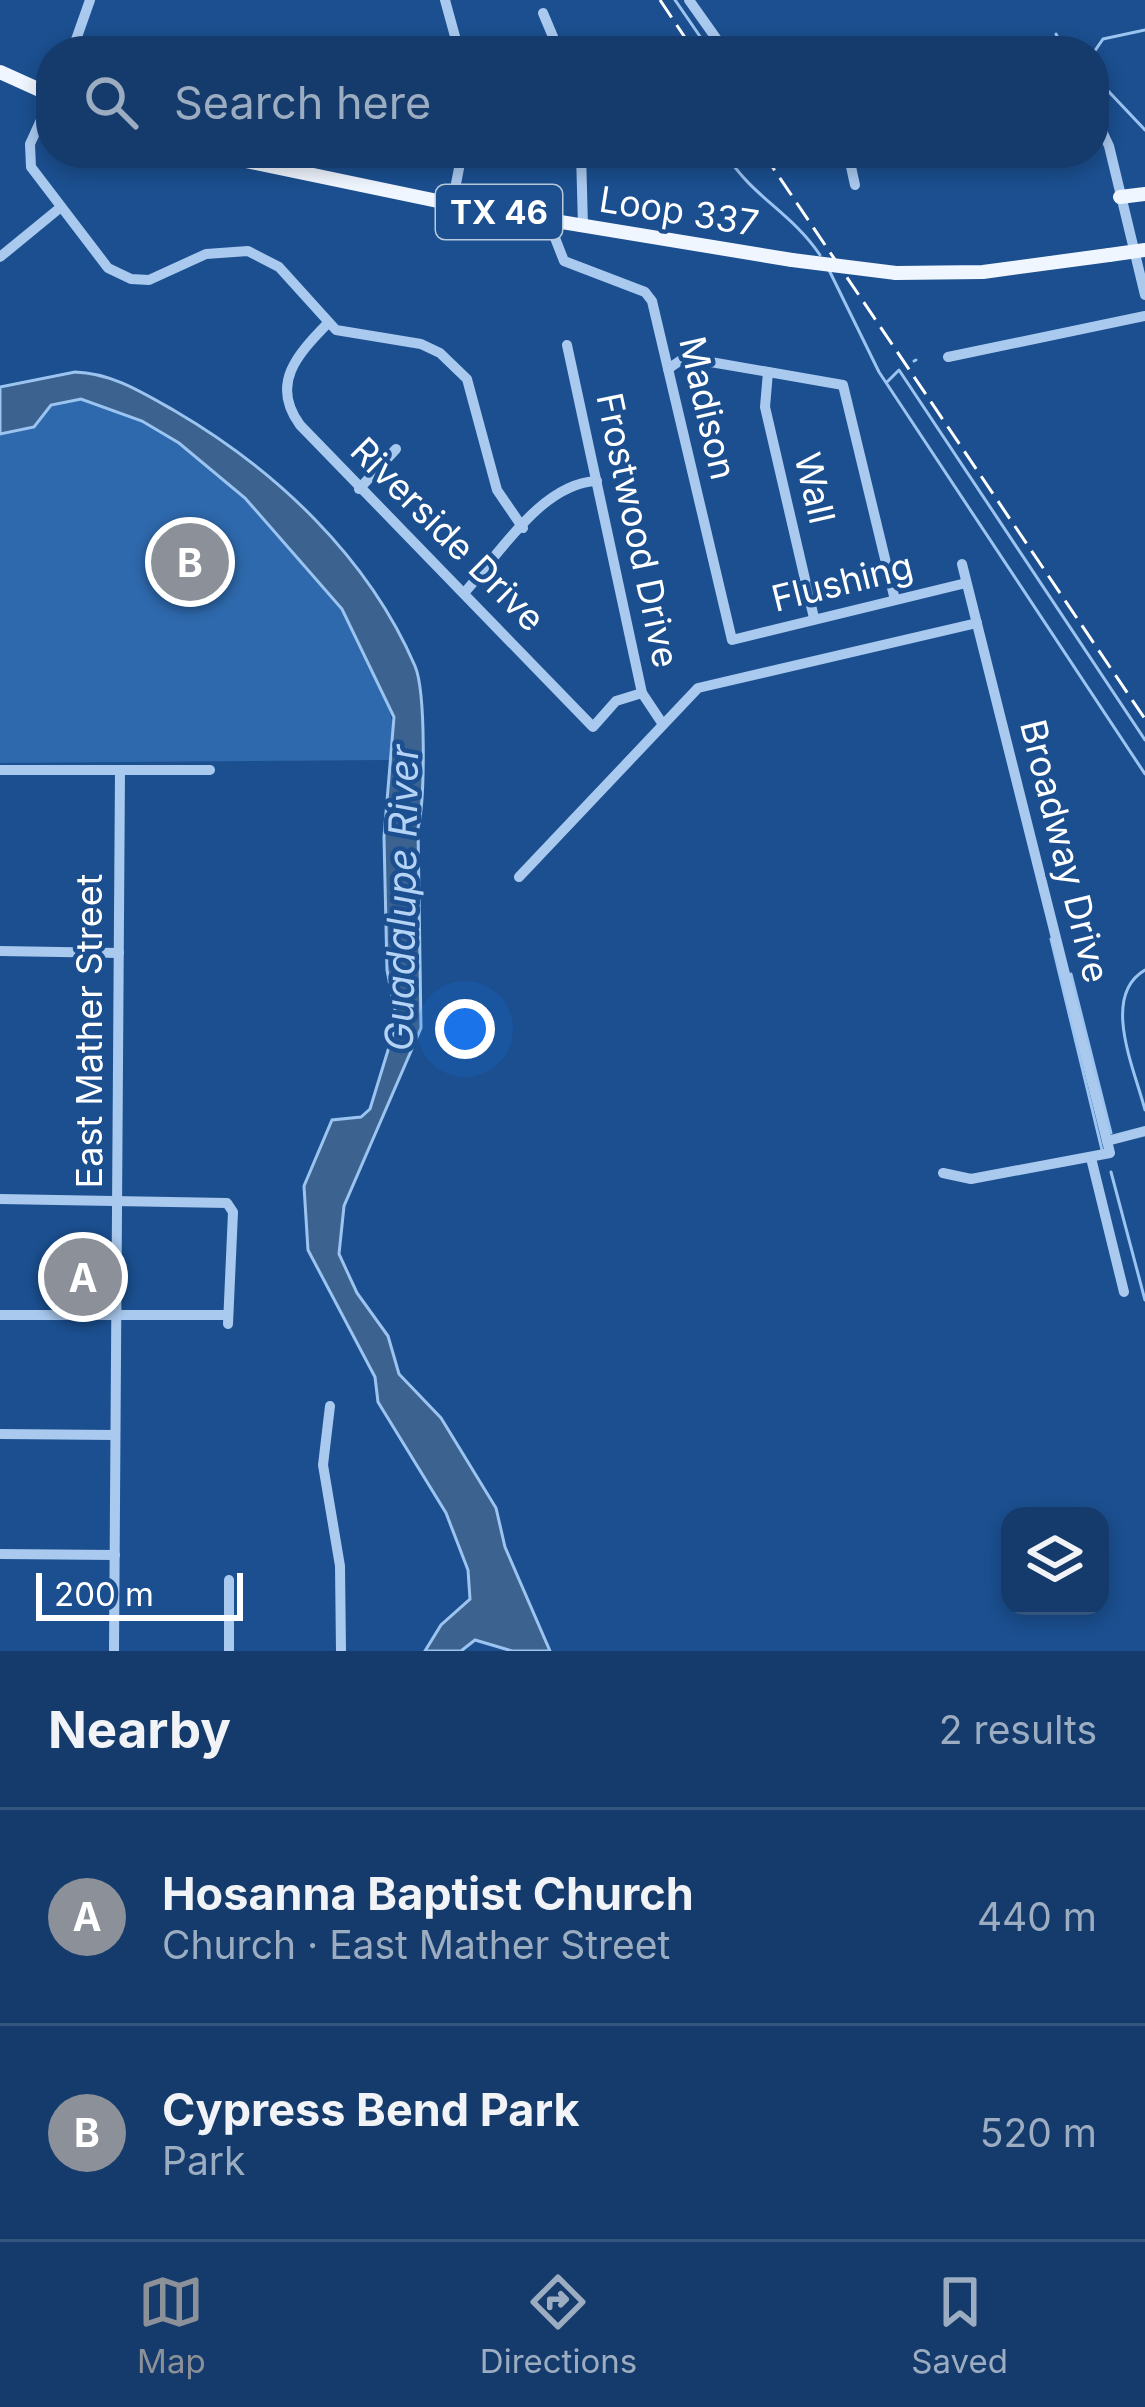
<!DOCTYPE html>
<html lang="en">
<head>
<meta charset="utf-8">
<style>
	:root { --surface:#143b6b; --page:#1d4271; --text:#f1f3f6; --muted:#9dadc1; --line:#33557e; --accent:#8c9099 }
	body { margin:0; font-family:Inter,sans-serif; background:var(--page); color:var(--text) }
	.controls { position:absolute; right:36px; bottom:36px; display:grid; overflow:hidden; border-radius:24px; box-shadow:0 6px 18px #0003 }
	.controls button { width:108px; height:108px; display:grid; place-items:center; padding:0; border:0; border-bottom:3px solid var(--line); background:var(--surface); color:var(--text); font:60px sans-serif }
	.scale { position:absolute; left:36px; bottom:30px; width:207px; box-sizing:border-box; padding-left:12px; border:6px solid #fff; border-top:0; font-size:33px; line-height:42px; white-space:nowrap; color:#fff; -webkit-text-stroke:9px #1b4f8f; paint-order:stroke }
	.you { position:absolute; left:465px; top:1029px; width:42px; height:42px; margin:-30px; border:9px solid #fff; border-radius:50%; background:#1a73e8; box-shadow:0 0 0 18px #1a73e833 }
	.badge { display:grid; place-items:center; width:78px; height:78px; border-radius:50%; background:var(--accent); color:#fff; font-size:39px; font-weight:700 }
	.pin { position:absolute; translate:-50% -50%; border:6px solid #fff; box-shadow:0 3px 12px #0006 }
	.list { margin:0; padding:0; list-style:none }
	h2 { display:flex; justify-content:space-between; align-items:center; height:156px; margin:0; padding:0 48px; font-size:51px }
	h2 small { font-size:39px; font-weight:400; color:var(--muted) }
	.list li { display:grid; grid-template-columns:78px 1fr auto; gap:36px; align-items:center; box-sizing:border-box; height:216px; padding:0 48px; border-top:3px solid var(--line) }
	.list b { display:block; font-size:45px; white-space:nowrap }
	.list p { margin:0; font-size:39px; white-space:nowrap; color:var(--muted) }
	.list em { font-size:39px; font-style:normal; color:var(--muted) }
	.icon { flex:none; width:66px; height:66px; fill:none; stroke:currentColor; stroke-width:2; stroke-linecap:round; stroke-linejoin:round }
	.map { position:relative; flex:none; width:1145px; height:1651px; overflow:hidden }
	.search { position:absolute; background:var(--surface); box-shadow:0 6px 18px #0003; left:36px; right:36px; top:36px; height:132px; display:flex; align-items:center; gap:30px; box-sizing:border-box; padding:0 42px; border-radius:48px; color:var(--muted); font-size:45px }
	.sheet { height:588px; background:var(--surface) }
	nav { display:flex; justify-content:space-around; align-items:center; box-sizing:border-box; height:168px; border-top:3px solid var(--line); background:var(--surface); font-size:33px; color:var(--muted) }
	nav a { display:grid; justify-items:center; gap:6px }
	nav .on { color:var(--accent) }
	.map>svg:first-child { display:block }
	.green { fill:#2e69ad }
	.water { fill:#3c6290; stroke:#9cc4f0; stroke-width:3 }
	.lines { fill:none; stroke-linecap:round; stroke-linejoin:round }
	.stream { stroke:#9cc4f0; stroke-width:3 }
	.minor { stroke:#a9c9ee; stroke-width:10 }
	.major { stroke:#f0f6ff; stroke-width:14 }
	.rail { stroke:#fff; stroke-width:3; stroke-dasharray:21 9; stroke-linecap:butt }
	.major-bridge { stroke:#f0f6ff; stroke-width:14 }
	.labels { text-anchor:middle; dominant-baseline:central; stroke-width:9; stroke-linejoin:round; paint-order:stroke }
	.shield { fill:#1b4f8f; stroke:#bbcadd; stroke-width:3 }
	.shield-label { font-size:33px; font-weight:bold; fill:#fff }
	.street-label { font-size:36px; fill:#fff; stroke:#1b4f8f }
	.water-label { font-size:39px; font-style:italic; fill:#b5d3f5; stroke:#1b4f8f }
</style>
</head>
<body>
<div class="map">
<svg width="1145" height="1651" viewBox="0 0 1145 1651">
	<rect width="100%" height="100%" fill="#1b4f8f"/>
	<path class="green" d="M 64,399 C 157,396 296,533 342,608 C 354,628 364,652 374,674 C 387,702 401,730 389,760 L 0,763 L 0,434 L 33,427 L 45,409 Z"/>
	<path class="water" d="M 75,372 C 112,373 143,393 175,411 C 276,470 368,557 415,666 C 426,692 425,800 418,828 L 421,1028 L 344,1206 L 339,1254 L 357,1293 L 388,1336 L 399,1374 L 441,1418 L 496,1508 L 505,1547 L 550,1651 L 512,1651 L 475,1640 L 461,1651 L 425,1651 L 441,1625 L 470,1599 L 468,1570 L 446,1513 L 378,1402 L 375,1377 L 308,1250 L 304,1186 L 332,1120 L 361,1117 L 370,1109 L 397,1021 L 387,970 L 384,837 L 394,717 L 342,609 L 245,498 L 179,443 L 142,421 L 81,399 L 51,405 L 34,427 L 0,434 L 0,387 Z"/>
	<g class="lines">
		<g class="stream">
			<polyline points="675,0 710,51"/>
			<polyline points="1056,34 1064,51"/>
			<polyline points="1094,52 1103,39 1145,30"/>
			<polyline points="1094,76 1145,130"/>
			<path d="M 725,153 C 752,197 791,212 820,255"/>
			<polyline points="828,268 879,372 1145,774"/>
			<polyline points="914,361 916,360"/>
			<polyline points="887,382 899,370 1145,740"/>
			<polyline points="1051,939 1102,1150"/>
			<path d="M 1145,970 C 1100,996 1135,1070 1145,1110"/>
			<polyline points="1071,974 1111,1133"/>
			<polyline points="1111,1172 1145,1300"/>
		</g>
		<g class="minor">
			<polyline points="445,0 459,51"/>
			<polyline points="689,0 723,48 732,48"/>
			<polyline points="543,13 559,51"/>
			<polyline points="72,51 90,0"/>
			<polyline points="985,51 1007,51"/>
			<polyline points="51,98 30,144 31,167 108,268 131,279 149,280 206,254 248,251 279,267 336,330 421,344 440,353 467,379 497,490 523,528"/>
			<polyline points="1094,114 1109,146 1145,295"/>
			<polyline points="581,153 583,226"/>
			<polyline points="848,153 855,185"/>
			<polyline points="452,204 462,153"/>
			<polyline points="548,220 564,261 645,292 652,301 732,640 966,583"/>
			<polyline points="0,257 61,207"/>
			<path d="M 327,324 C 297,355 270,384 300,425 L 593,727 L 616,701 L 642,693"/>
			<polyline points="567,345 642,693 662,723"/>
			<polyline points="948,357 1145,316"/>
			<polyline points="668,369 681,360 699,360 843,385 895,600"/>
			<polyline points="768,372 765,407 814,618"/>
			<polyline points="359,489 396,449"/>
			<path d="M 465,592 C 500,553 542,483 597,481"/>
			<polyline points="0,770 210,770"/>
			<polyline points="519,877 698,688 977,623"/>
			<polyline points="0,951 119,953"/>
			<polyline points="1107,1141 1145,1131"/>
			<polyline points="1091,1158 1124,1292"/>
			<polyline points="943,1173 971,1179 1110,1153 962,564"/>
			<polyline points="0,1199 227,1203 233,1212 228,1324"/>
			<polyline points="0,1315 226,1315"/>
			<polyline points="330,1406 323,1465 340,1566 341,1651"/>
			<polyline points="0,1434 115,1435"/>
			<polyline points="0,1554 115,1555"/>
			<polyline points="114,1651 120,770"/>
			<polyline points="229,1651 229,1580"/>
		</g>
		<g class="major">
			<polyline points="0,72 51,95"/>
			<polyline points="208,153 452,204 792,260"/>
			<polyline points="1120,197 1145,194"/>
			<polyline points="896,273 983,272 1109,255"/>
		</g>
		<g class="rail">
			<polyline points="660,0 694,51"/>
			<polyline points="763,153 1145,719"/>
		</g>
		<g class="major-bridge">
			<polyline points="1109,255 1145,250"/>
			<polyline points="792,260 896,273"/>
		</g>
	</g>
	<g class="labels">
		<rect class="shield" x="436" y="185" width="126" height="54" rx="9"/>
		<g class="shield-label">
			<text x="499" y="212">TX 46</text>
		</g>
		<g class="street-label">
			<text transform="translate(679 211) rotate(9)">Loop 337</text>
			<text transform="translate(708 408) rotate(77)">Madison</text>
			<text transform="translate(815 488) rotate(77)">Wall</text>
			<text transform="translate(638 530) rotate(78)">Frostwood Drive</text>
			<text transform="translate(448 534) rotate(45)">Riverside Drive</text>
			<text transform="translate(842 582) rotate(-14)">Flushing</text>
			<text transform="translate(1065 851) rotate(76)">Broadway Drive</text>
			<text transform="translate(89 1031) rotate(-90)">East Mather Street</text>
		</g>
		<g class="water-label">
			<text transform="translate(401 898) rotate(-89)">Guadalupe River</text>
		</g>
	</g>
</svg>
<div class="controls">
<button><svg class="icon" aria-label="layers" viewBox="0 0 24 24"><path d="M12 4l9 5-9 5-9-5zM3 14l9 5 9-5"/></svg></button>
</div>
<div class="scale">200 m</div>
<div class="you"></div>
<div class="pin badge" style="left:83px;top:1277px">A</div>
<div class="pin badge" style="left:190px;top:562px">B</div>
<div class="search"><svg class="icon" aria-label="search" viewBox="0 0 24 24"><circle cx="10" cy="10" r="6"/><path d="M15 15l6 6"/></svg>Search here</div>
</div>
<section class="sheet">
<h2>Nearby<small>2 results</small></h2>
<ul class="list">
<li><span class="badge">A</span><div><b>Hosanna Baptist Church</b><p>Church · East Mather Street</p></div><em>440 m</em></li>
<li><span class="badge">B</span><div><b>Cypress Bend Park</b><p>Park</p></div><em>520 m</em></li>
</ul>
</section>
<nav>
<a class="on"><svg class="icon" aria-label="map" viewBox="0 0 24 24"><path d="M3 6l6-2 6 2 6-2v14l-6 2-6-2-6 2zM9 4v14M15 6v14"/></svg>Map</a>
<a><svg class="icon" aria-label="directions" viewBox="0 0 24 24"><path d="M12 3l9 9-9 9-9-9zM9 14v-3h6M13 9l2 2-2 2"/></svg>Directions</a>
<a><svg class="icon" aria-label="saved" viewBox="0 0 24 24"><path d="M7 4h10v16l-5-4-5 4z"/></svg>Saved</a>
</nav>
</body>
</html>
